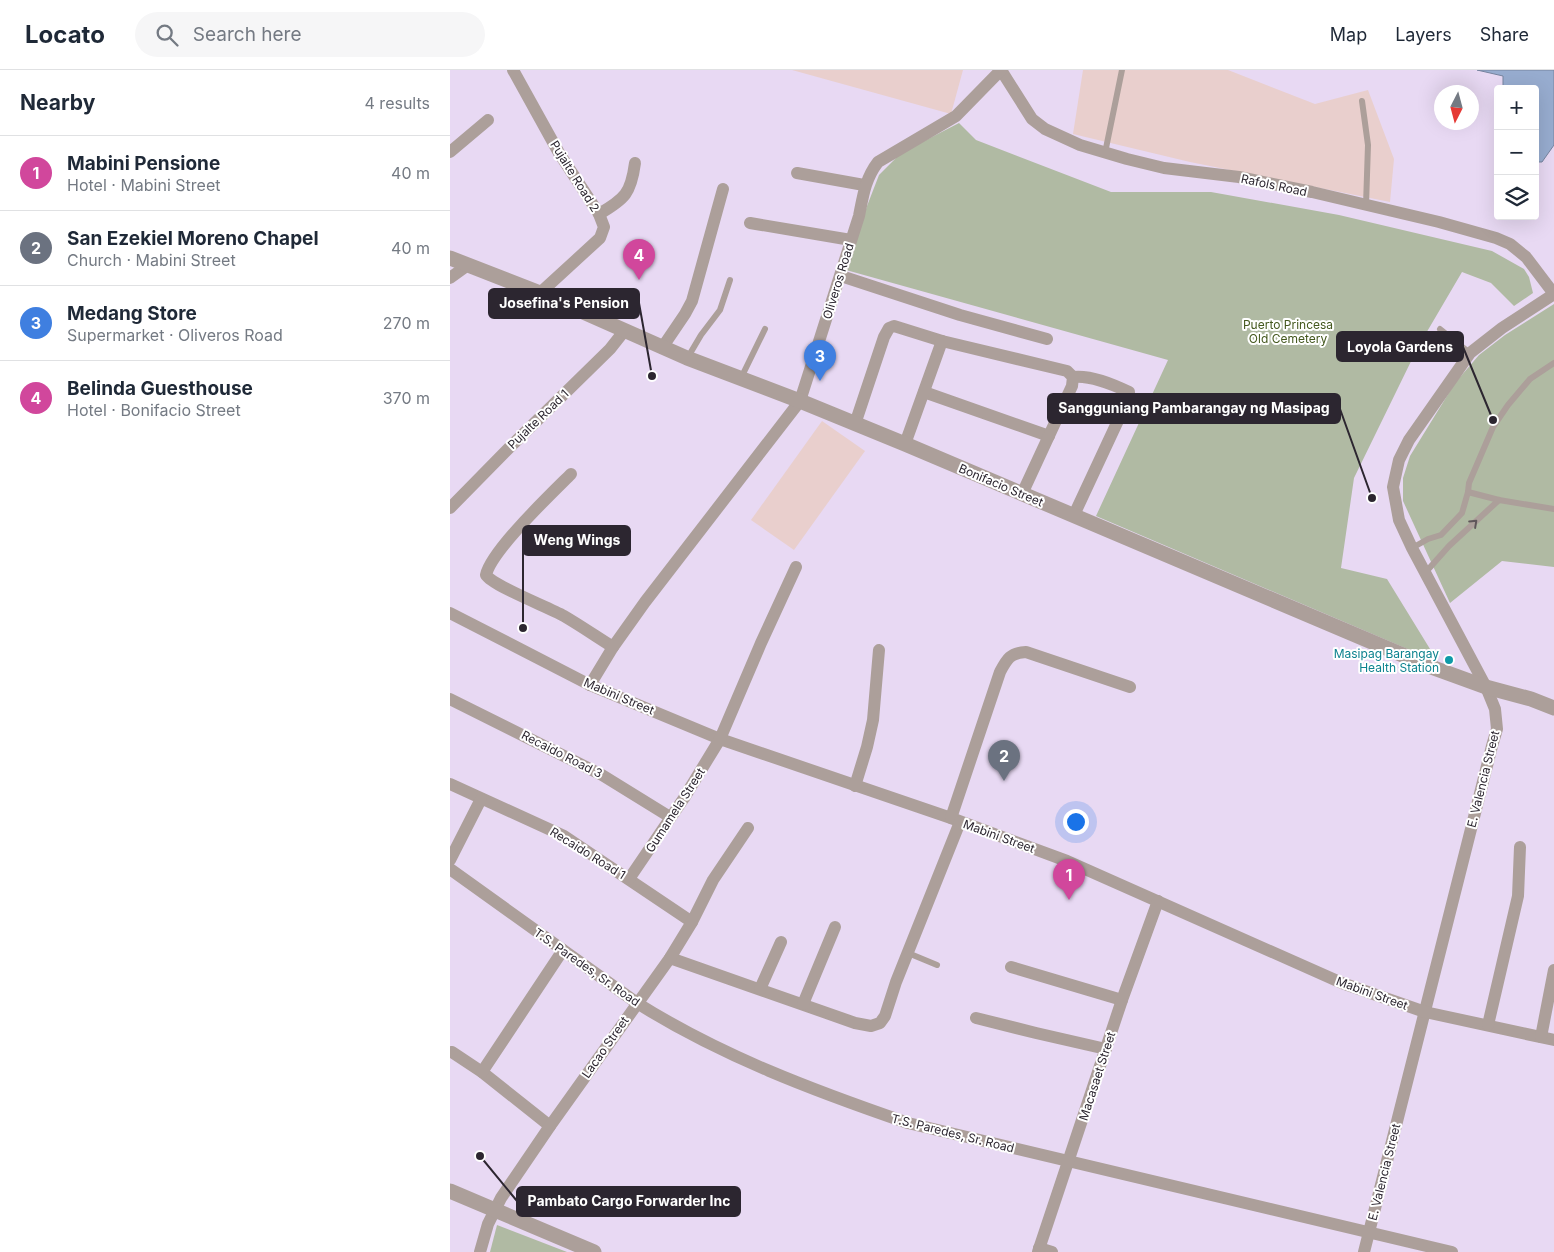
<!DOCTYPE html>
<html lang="en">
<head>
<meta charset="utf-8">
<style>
	:root { --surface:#fff; --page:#f6f6f7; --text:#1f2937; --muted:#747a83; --line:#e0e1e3; --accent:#2c8d41 }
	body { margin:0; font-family:Inter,sans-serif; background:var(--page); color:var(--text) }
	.controls { position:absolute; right:15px; top:15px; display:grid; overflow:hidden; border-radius:5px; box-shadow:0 5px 20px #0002 }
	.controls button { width:45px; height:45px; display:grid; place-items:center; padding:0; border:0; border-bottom:1px solid var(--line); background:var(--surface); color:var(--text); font:25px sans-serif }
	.compass { position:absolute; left:984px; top:15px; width:45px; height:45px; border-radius:50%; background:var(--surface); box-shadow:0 5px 20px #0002; rotate:186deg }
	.you { position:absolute; left:625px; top:751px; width:18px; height:18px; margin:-12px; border:4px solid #fff; border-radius:50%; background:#1a73e8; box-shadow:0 0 0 8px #1a73e833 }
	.badge { display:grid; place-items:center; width:32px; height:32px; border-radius:50%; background:var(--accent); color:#fff; font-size:16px; font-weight:700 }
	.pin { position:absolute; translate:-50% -41px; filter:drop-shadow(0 1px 2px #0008) }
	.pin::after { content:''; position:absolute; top:26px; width:18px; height:15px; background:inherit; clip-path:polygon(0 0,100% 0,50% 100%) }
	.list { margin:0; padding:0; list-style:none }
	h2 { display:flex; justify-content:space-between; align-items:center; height:65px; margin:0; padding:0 20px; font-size:21px }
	h2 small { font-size:16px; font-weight:400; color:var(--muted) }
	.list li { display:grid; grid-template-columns:32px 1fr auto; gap:15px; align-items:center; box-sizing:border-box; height:75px; padding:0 20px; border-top:1px solid var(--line) }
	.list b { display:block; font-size:19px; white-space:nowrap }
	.list p { margin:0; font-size:16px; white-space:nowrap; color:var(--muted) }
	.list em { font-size:16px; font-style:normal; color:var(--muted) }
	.icon { flex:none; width:28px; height:28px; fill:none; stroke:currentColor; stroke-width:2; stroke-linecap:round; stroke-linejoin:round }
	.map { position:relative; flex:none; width:1104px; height:1182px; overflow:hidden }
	header { display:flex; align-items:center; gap:30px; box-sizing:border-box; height:70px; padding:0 25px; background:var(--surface); border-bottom:1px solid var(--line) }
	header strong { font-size:24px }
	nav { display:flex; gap:28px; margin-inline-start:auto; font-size:18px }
	.search { width:350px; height:45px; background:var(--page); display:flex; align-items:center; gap:12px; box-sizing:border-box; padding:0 18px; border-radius:28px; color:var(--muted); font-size:19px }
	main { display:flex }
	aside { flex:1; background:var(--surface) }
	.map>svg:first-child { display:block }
	.industrial { fill:#e9cfcd }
	.green { fill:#b0baa3 }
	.water { fill:#97accf; stroke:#77849f }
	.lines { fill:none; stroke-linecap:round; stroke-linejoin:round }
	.service { stroke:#ac9f9a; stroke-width:6 }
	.minor { stroke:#ac9f9a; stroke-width:12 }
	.tertiary { stroke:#ac9f9a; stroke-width:15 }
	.oneway { stroke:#5f565a }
	.culture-dot { fill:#0f9aa8; stroke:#fff; stroke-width:2 }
	.labels { text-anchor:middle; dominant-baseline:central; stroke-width:4; stroke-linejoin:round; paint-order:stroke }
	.street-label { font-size:12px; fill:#2c2630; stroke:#fff }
	.park-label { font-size:12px; fill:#44581e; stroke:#fff }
	.culture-label { font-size:12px; fill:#0d838f; stroke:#fff; text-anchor:end }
	.leader { fill:none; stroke:#2c2630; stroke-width:2 }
	.callout-dot { fill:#2c2630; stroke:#fff; stroke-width:2 }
	.callout { fill:#2c2630; stroke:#2c2630; stroke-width:2 }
	.callout-label { font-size:14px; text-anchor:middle; font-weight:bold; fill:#fff }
</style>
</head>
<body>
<header>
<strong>Locato</strong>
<div class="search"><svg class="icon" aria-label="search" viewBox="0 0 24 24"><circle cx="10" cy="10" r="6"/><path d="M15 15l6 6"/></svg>Search here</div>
<nav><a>Map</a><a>Layers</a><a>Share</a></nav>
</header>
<main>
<aside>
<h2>Nearby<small>4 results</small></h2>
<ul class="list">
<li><span class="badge" style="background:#d1479c">1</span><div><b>Mabini Pensione</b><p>Hotel · Mabini Street</p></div><em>40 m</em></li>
<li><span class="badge" style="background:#6b7280">2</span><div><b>San Ezekiel Moreno Chapel</b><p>Church · Mabini Street</p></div><em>40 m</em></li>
<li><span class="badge" style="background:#3f7fe0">3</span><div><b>Medang Store</b><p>Supermarket · Oliveros Road</p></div><em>270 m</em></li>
<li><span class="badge" style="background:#d1479c">4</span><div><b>Belinda Guesthouse</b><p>Hotel · Bonifacio Street</p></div><em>370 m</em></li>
</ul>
</aside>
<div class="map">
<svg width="1104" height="1182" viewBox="0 0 1104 1182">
	<rect width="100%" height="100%" fill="#e8d9f3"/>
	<g class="industrial">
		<polygon points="342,0 513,0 501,44"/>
		<polygon points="633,0 778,0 865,34 918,20 944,89 940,132 740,92 623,64"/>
		<polygon points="372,351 415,381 344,480 301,450"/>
	</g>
	<g class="green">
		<polygon points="509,53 526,70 661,122 761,122 889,145 1042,181 1074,199 1079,207 1083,223 1064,236 1041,213 1012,202 968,277 904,408 891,498 937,509 988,592 646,446 718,290 396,200 417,136 429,105 451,83"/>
		<polygon points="1104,234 1104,497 1052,491 1000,533 953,431 953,408 960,386 1005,313 1029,285 1055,265"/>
		<polygon points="47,1155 117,1182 40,1182"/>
	</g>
	<polygon class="water" points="1027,0 1104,0 1104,75 1092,92 1085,92 1085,19 1053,19 1053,6"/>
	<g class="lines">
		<g class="service">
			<polyline points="912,31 918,75 916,135"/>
			<polyline points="655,83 672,0"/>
			<polyline points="990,259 1020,283"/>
			<polyline points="238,287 251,265 270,240 280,210"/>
			<polyline points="291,308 315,259"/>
			<polyline points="1018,422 1049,430 1104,439"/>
			<polyline points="962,478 978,469 991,465 1012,443 1018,422 1019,413 1043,357 1058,335 1080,309 1104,293"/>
			<polyline points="975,503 999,476 1049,430"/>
			<polyline points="458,883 487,895"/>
		</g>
		<g class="minor">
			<polyline points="63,0 109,83 149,144 154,157 150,168 90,223"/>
			<polyline points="551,0 582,49 595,59 630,75 677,89 714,98 789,107 862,122 989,152 1046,168 1060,174 1076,187 1104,224 1052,258 1020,283 959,370 949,390 943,417 949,450 962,478 1036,617 1045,639 1047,659 1042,676 914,1182"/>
			<polyline points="0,82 38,50"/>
			<polyline points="347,103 414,115"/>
			<path d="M 149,144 C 175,129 181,123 185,93"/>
			<polyline points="300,153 401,170"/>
			<polyline points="391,206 510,245 597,269"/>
			<polyline points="0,208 18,195"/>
			<polyline points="212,278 235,244 242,231 273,119"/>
			<path d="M 623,307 C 641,305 662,314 679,322 L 679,327 L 624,445"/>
			<polyline points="474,322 599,366"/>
			<polyline points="405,354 434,267 439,258 444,256 492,271 617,301 623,307 622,316 572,424"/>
			<polyline points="455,374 492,271"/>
			<path d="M 121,404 C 101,424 41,481 36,505 C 43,516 98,537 114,546 C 131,556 147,567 163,577"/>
			<polyline points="0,438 60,377 160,279 175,260"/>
			<polyline points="0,543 140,615 270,669 501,748 617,791 892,913 975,942 1104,970"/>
			<path d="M 140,615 L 163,577 L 195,532 L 350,331 L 409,146 C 413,126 415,109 428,92 L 506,46 L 551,0"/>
			<polyline points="0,629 152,705 220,747"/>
			<polyline points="0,714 114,766 242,852"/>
			<polyline points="405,716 417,677 423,650 429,580"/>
			<path d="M 501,748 L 550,602 C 557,589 560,583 576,582 L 680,617"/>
			<polyline points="0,790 31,729"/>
			<path d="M 0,799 L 187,933 C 271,986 365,1021 458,1053 L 1002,1182"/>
			<polyline points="179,809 234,728 270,669 311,573 346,497"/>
			<polyline points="220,888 405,953 421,956 430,953 435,946 446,912 510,752"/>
			<polyline points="561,897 672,930"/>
			<polyline points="310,919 331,872"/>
			<polyline points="353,934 385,857"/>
			<polyline points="526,948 586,963 656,979"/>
			<polyline points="1038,955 1068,826 1070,777"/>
			<polyline points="1091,967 1104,900"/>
			<polyline points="2,982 32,1002 100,1056"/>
			<polyline points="32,1002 113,880"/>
			<polyline points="589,1178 602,1182"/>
			<polyline points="30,1182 38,1154 51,1128 100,1056 220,888 242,852 263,810 298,758"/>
			<polyline points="588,1182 672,930 708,831"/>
		</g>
		<g class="tertiary">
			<polyline points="0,188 90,223 237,288 350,331 455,374 981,597 1036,617 1081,629 1104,638"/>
			<polyline points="0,1121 144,1182"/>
		</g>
	</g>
	<defs><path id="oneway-chevron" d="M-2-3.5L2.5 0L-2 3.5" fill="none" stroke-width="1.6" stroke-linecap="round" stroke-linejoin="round" transform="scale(1.25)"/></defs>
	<use class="oneway" href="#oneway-chevron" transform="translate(1024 453) rotate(-43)"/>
	<circle class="culture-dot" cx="999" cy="590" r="5"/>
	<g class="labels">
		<g class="street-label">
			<text transform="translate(125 106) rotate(58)">Pujalte Road 2</text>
			<text transform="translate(824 115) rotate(12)">Rafols Road</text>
			<text transform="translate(388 211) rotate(-73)">Oliveros Road</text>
			<text transform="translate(88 349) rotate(-44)">Pujalte Road 1</text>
			<text transform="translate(551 415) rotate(23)">Bonifacio Street</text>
			<text transform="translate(169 626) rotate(23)">Mabini Street</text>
			<text transform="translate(112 684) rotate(27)">Recaido Road 3</text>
			<text transform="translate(1033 709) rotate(-76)">E. Valencia Street</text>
			<text transform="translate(225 740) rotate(-57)">Gumamela Street</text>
			<text transform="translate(549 766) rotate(20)">Mabini Street</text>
			<text transform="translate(138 783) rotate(32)">Recaido Road 1</text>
			<text transform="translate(137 897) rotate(35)">T.S. Paredes, Sr. Road</text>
			<text transform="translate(922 923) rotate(20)">Mabini Street</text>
			<text transform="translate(155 977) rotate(-55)">Lacao Street</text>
			<text transform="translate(647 1006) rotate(-72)">Macasaet Street</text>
			<text transform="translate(503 1063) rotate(14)">T.S. Paredes, Sr. Road</text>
			<text transform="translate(934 1102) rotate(-76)">E. Valencia Street</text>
		</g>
		<g class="park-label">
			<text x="838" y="254">Puerto Princesa<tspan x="838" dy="14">Old Cemetery</tspan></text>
		</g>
		<g class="culture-label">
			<text x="989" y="583">Masipag Barangay<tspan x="989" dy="14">Health Station</tspan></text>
		</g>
	</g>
	<path class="leader" d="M202 306L189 233M1043 350L1013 277M922 428L890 339M73 558L73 470M30 1086L67 1131"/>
	<g class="callout-dot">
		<circle cx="202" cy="306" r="5"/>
		<circle cx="1043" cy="350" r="5"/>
		<circle cx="922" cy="428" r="5"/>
		<circle cx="73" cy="558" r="5"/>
		<circle cx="30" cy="1086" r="5"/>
	</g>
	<g class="callout">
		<rect x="39" y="219" width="150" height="29" rx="5"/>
		<rect x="887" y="262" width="126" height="29" rx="5"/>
		<rect x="598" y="324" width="292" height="29" rx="5"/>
		<rect x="73" y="456" width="107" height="29" rx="5"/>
		<rect x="67" y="1117" width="223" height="29" rx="5"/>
	</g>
	<g class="callout-label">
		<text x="114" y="238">Josefina's Pension</text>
		<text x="950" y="282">Loyola Gardens</text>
		<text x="744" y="343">Sangguniang Pambarangay ng Masipag</text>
		<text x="127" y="475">Weng Wings</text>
		<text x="179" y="1136">Pambato Cargo Forwarder Inc</text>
	</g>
</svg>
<div class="controls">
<button>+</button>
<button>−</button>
<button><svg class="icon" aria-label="layers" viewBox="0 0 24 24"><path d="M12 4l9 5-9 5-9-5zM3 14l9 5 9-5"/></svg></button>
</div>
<svg class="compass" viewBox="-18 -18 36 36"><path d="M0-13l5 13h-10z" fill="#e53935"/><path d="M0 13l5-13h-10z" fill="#747a83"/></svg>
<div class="you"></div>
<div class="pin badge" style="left:619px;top:830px;background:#d1479c">1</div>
<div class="pin badge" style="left:554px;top:711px;background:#6b7280">2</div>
<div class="pin badge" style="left:370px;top:311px;background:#3f7fe0">3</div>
<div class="pin badge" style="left:189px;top:210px;background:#d1479c">4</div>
</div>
</main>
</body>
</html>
